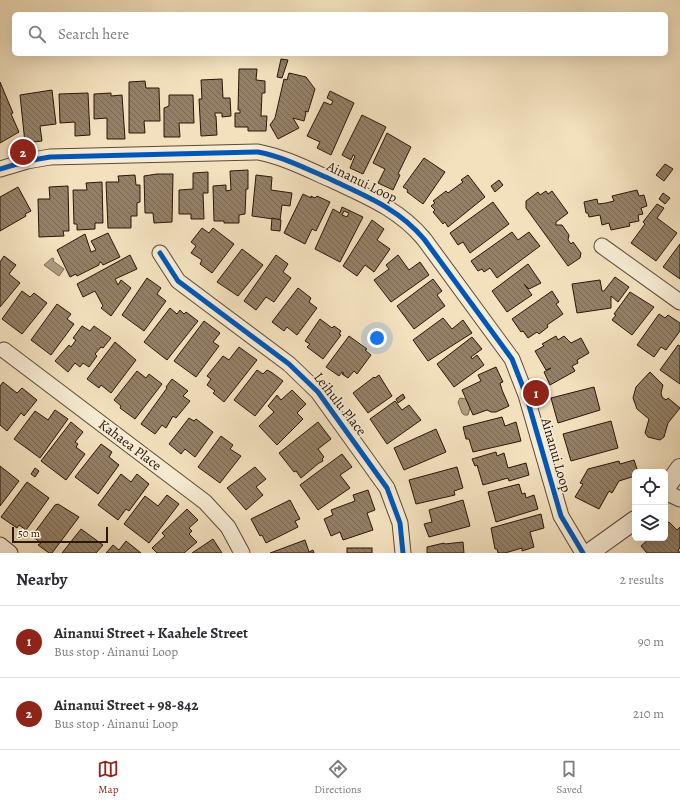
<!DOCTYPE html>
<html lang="en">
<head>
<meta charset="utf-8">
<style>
	:root { --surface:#fff; --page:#f2f2f3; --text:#2b2b33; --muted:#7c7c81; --line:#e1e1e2; --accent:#8f2418 }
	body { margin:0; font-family:Alegreya,serif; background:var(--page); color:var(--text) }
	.controls { position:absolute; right:12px; bottom:12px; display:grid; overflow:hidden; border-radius:6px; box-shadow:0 4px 16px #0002 }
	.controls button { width:36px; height:36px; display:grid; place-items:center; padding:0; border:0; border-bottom:1px solid var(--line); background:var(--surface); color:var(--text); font:20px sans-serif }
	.scale { position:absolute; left:12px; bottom:10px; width:96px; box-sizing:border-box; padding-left:4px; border:2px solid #2b1608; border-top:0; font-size:11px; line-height:14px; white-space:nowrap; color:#2b1608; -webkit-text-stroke:3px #f7ecd5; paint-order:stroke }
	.you { position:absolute; left:377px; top:338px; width:14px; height:14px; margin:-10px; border:3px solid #fff; border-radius:50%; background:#1a73e8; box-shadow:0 0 0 6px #1a73e833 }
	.badge { display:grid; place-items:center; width:26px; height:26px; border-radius:50%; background:var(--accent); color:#fff; font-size:13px; font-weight:700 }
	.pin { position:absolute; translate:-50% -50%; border:2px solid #fff; box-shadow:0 1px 4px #0006 }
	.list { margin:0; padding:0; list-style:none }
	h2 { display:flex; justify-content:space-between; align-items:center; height:52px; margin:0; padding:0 16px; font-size:17px }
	h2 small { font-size:13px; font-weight:400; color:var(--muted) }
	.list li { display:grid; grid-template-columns:26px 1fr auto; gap:12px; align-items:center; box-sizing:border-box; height:72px; padding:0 16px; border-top:1px solid var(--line) }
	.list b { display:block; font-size:15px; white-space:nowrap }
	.list p { margin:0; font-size:13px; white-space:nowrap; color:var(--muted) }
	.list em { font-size:13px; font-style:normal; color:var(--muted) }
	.icon { flex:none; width:22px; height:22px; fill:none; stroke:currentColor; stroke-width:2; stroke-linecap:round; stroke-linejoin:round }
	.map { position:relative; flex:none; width:680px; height:553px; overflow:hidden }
	.search { position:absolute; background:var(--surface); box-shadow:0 4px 16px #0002; left:12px; right:12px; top:12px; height:44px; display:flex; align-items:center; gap:10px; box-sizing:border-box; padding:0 14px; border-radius:6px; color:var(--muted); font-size:15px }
	.sheet { height:196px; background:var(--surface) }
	nav { display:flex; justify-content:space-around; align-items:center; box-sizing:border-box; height:56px; border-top:1px solid var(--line); background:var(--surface); font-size:11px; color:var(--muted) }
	nav a { display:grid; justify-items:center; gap:2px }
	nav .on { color:var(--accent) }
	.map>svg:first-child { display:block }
	.water { fill:#af9c80; stroke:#7a6650 }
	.building { fill:url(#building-back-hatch); stroke:#2b1608; fill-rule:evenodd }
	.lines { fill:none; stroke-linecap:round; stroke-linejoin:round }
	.minor-casing { stroke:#5d4936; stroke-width:17 }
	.tertiary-casing { stroke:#5d4936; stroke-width:20 }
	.minor { stroke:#f7ecd5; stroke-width:15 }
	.tertiary { stroke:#f7ecd5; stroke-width:18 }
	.cycleway-casing { stroke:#f7ecd5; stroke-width:8 }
	.cycleway { stroke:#0057b8; stroke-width:5 }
	.labels { text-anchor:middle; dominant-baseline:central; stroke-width:3; stroke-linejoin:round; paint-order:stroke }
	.street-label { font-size:14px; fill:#2b1608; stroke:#f7ecd5 }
</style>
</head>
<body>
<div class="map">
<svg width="680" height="553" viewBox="0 0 680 553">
	<defs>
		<pattern id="building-back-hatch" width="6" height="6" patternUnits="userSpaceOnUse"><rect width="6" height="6" fill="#938067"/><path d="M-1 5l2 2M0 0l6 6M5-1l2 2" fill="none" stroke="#786853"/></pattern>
	</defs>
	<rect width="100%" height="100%" fill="#f3e1be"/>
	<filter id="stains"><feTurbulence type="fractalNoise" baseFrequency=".005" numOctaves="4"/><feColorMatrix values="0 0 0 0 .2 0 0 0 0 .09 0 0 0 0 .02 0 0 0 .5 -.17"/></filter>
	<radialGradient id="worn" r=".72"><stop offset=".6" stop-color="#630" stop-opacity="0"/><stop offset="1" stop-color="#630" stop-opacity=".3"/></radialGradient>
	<g class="water">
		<polygon points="52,258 54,259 53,261 64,269 59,276 44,265"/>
		<polygon points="460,398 466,399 470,408 468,415 464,415 462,413 458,402"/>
	</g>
	<g class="building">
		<polygon points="281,59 288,60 282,78 277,77"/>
		<polygon points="239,69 257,69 256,80 265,81 265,93 262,93 261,116 267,116 266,131 248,131 248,127 235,127 235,113 240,113 240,110 238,110"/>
		<polygon points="289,73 306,77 315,89 308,112 305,111 306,113 304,121 293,118 299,128 278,139 270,125 275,118 284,79 287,80"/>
		<polygon points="222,79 223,98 230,98 231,116 222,117 222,113 215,113 215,116 216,116 217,135 201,136 199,99 202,99 201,80"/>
		<polygon points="145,81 146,88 159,88 160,121 144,121 145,133 129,133 129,82"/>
		<polygon points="0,82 13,113 11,114 19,132 0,143"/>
		<polygon points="52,90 56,124 40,126 42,141 25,143 20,95"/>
		<polygon points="330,91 354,103 331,155 317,148 320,142 307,136 324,102 331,105 333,101 327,98"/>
		<polygon points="88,93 90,135 75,136 75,122 60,123 59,94"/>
		<polygon points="111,93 111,96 122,95 125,139 107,139 107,118 94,119 94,94"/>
		<polygon points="169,95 193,95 194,123 179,123 180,137 164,137 164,108 169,106"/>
		<polygon points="362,115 386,127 363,174 350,168 355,156 353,155 351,160 342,155"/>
		<polygon points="387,133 411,147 398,174 400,175 393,190 378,183 385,169 373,163"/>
		<polygon points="424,158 445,172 423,204 407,192 408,190 403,187"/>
		<polygon points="665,164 673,169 664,181 656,175"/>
		<polygon points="248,170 248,189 246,189 245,214 239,215 239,223 224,223 224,221 214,221 213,186 226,185 226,191 231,190 230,171"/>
		<polygon points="208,172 208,193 203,193 204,219 191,219 191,214 179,214 179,190 193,189 193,173"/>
		<polygon points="157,174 173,174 172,222 154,223 153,213 145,213 144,176"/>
		<polygon points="135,175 136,185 140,185 140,202 137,203 137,216 131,216 131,228 108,228 106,182 119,182 118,176"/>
		<polygon points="256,175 272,177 271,190 292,193 290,206 282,205 280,220 252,216"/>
		<polygon points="468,175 485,197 448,227 445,222 443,224 433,212 435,210 431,206 435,203 433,201 446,191 448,193 463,182 461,180"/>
		<polygon points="499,180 503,185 495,192 491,186"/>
		<polygon points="102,182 103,223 95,223 95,229 77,230 77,224 74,224 73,190 87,190 86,183"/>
		<polygon points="68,186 69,231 63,231 64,236 39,237 38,199 50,199 49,187"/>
		<polygon points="18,187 31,211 25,214 26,216 0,231 0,197"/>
		<polygon points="637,190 639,196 644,195 647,206 641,208 643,214 638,215 639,221 629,223 630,226 611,230 609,223 602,225 600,215 589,217 588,213 586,213 584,202 597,199 598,204 606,203 614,201 612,196"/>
		<polygon points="546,191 548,194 552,191 568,213 556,222 556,225 562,225 569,235 568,240 571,244 573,242 581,253 580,258 568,266 526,208 526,201 538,192 540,195"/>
		<polygon points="663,193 670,198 665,204 659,199"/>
		<polygon points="303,194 311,198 311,196 315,198 317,196 330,202 316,231 312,229 305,244 284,233"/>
		<polygon points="493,202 509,224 470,253 463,242 458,245 450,233"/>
		<polygon points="657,204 664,208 657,218 677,233 656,261 631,243 645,224 643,222"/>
		<path d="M 342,207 L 363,217 L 340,262 L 315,249 L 333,209 L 340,213 ZM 344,211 L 349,213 L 347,217 L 342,215 Z"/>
		<polygon points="272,218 281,220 280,231 271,230"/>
		<polygon points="372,220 384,229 377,240 390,249 374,272 365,265 357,276 343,266"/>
		<polygon points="202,228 209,233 213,228 234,244 212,273 200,264 202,260 191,253 196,246 191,242"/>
		<polygon points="512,232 518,240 529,232 540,246 497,278 490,268 484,272 482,269 478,271 471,261"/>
		<polygon points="108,233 120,257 103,265 101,262 99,263 99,265 77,276 76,274 70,277 57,250 85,234 91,252 96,250 91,241"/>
		<polygon points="680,244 680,279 663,267"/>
		<polygon points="242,249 263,265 238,296 217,282"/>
		<polygon points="130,255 137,269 115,279 118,285 121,280 131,288 111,316 101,308 103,306 95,291 83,297 77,284"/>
		<polygon points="276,255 288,264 283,272 291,278 274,302 266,297 256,310 244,301"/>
		<polygon points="398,255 409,270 420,262 429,275 391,302 374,280 389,269 386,265"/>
		<polygon points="4,256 16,265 9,274 20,283 0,307 0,262"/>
		<polygon points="528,264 541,283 529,289 524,284 532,295 507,312 492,291"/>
		<polygon points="615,277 629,287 618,302 611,296 611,308 577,313 572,284 600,280 602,291 604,291"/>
		<polygon points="147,278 161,288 157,294 166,301 144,331 122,315"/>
		<polygon points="433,279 442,291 437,295 445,306 414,329 397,306"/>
		<polygon points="298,288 311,298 309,302 317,308 297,335 287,327 284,331 272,322"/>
		<polygon points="22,291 30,297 34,293 47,303 22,334 2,319"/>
		<polygon points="552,291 559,302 556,304 563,314 547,325 548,327 539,334 537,332 528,338 523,331 521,332 512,319"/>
		<polygon points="630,292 654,307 632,335 612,320 616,315 614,314"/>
		<polygon points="57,304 71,314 67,319 74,324 51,355 31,340"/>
		<polygon points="170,308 177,314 180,310 184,314 186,312 198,321 167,360 144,342"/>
		<polygon points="659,314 665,318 668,315 680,323 680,331 666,350 661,347 654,357 637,345"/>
		<polygon points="443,318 452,329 463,320 472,333 428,361 413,340"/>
		<polygon points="320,319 332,328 334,326 341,331 339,334 341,335 323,359 307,347 310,344 305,341"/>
		<polygon points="204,321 220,333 213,342 219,346 196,377 174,361"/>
		<polygon points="82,326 90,331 94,326 111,338 103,348 101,347 95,354 97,356 89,367 83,363 80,367 75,363 68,372 55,361 69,345 71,347 76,340 73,338"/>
		<polygon points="349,336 367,349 365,350 371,355 357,374 354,371 348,378 342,374 344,373 342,372 339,376 326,367"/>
		<polygon points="556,336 558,340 564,336 571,343 581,338 589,353 577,360 578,363 572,366 575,371 550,385 544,372 551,368 546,370 535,351 544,346 542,344"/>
		<polygon points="472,337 482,349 471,357 472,359 477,355 484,365 454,387 437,364"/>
		<polygon points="115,342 136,360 111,393 101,385 99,388 87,379"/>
		<polygon points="678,345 680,346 680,384 660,370"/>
		<polygon points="239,347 257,360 224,402 213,393 215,391 207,385 211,379 207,376 223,356 229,360"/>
		<polygon points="496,367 503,382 500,383 502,390 509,406 496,412 491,412 487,410 473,415 462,390 481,381 478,375"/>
		<polygon points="257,370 263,374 267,370 271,372 283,381 255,416 234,400"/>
		<polygon points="137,371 146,378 149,374 162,384 135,419 120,408 121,406 114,400"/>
		<polygon points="650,372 663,385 661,393 662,397 666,400 668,398 680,408 668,423 664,437 660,440 648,437 645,433 649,419 637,409 633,398 636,387"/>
		<polygon points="379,375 392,396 368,413 353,393 374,377 375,378"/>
		<polygon points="172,379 188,391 183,396 190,401 176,418 173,416 166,428 162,425 155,434 141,424 167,388 166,387"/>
		<polygon points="3,382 17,393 22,388 37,400 24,416 21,413 7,431 0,425 0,386"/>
		<polygon points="594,387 600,410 558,423 551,398"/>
		<polygon points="292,390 306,404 297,413 303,419 277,445 259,426 274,412 268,406 277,395 281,400"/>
		<polygon points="403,394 405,398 398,403 396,399"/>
		<polygon points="395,401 402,410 409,405 421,420 387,444 370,419"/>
		<polygon points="55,410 68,419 40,458 14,439 35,411 48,420"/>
		<polygon points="502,417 505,426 516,422 521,441 473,452 469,439 466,439 463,427"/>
		<polygon points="189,418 194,421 196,419 213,432 195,457 185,449 181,454 169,444"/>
		<polygon points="611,421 618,448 571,461 563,434"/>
		<polygon points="71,422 83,432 75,442 78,444 76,447 85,454 66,480 41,461"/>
		<polygon points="318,422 331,439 318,449 324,457 322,459 323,461 319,463 301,478 296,471 294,472 279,453"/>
		<polygon points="436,429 446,452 404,470 394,448"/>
		<polygon points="221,436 233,445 230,449 241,456 220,483 198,467"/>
		<polygon points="101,444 112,452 109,457 119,465 98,494 75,477"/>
		<polygon points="496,452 497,456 504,453 508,468 526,463 529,475 509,481 508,478 483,485 477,465 475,466 472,459"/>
		<polygon points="342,454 352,467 340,475 350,488 318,510 300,485"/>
		<polygon points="634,460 638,472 635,472 635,476 619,481 612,493 609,491 599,509 575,497 583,484 580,483 588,469 619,461 620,464"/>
		<polygon points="0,466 19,481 0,506"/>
		<polygon points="255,467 266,479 256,487 263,495 246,510 227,488"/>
		<polygon points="457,467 463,488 454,491 455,495 416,504 409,480"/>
		<polygon points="35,468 39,471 35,477 31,474"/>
		<polygon points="121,474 131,482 137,474 149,484 129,511 126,509 118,520 98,505"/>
		<polygon points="27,482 49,498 26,530 19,525 17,528 1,517"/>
		<polygon points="519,484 522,494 525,493 526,498 534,495 538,509 496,522 488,492"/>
		<polygon points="368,490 375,510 367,513 373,530 343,540 340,532 331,536 324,519 333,515 331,510 355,501 353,495"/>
		<polygon points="167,495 179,504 149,543 124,524 145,496 158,506"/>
		<polygon points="290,500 300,519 295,521 298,527 266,543 262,535 260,536 251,519"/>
		<polygon points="463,500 470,526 429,537 424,524 432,522 429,510"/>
		<polygon points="58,504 79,517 52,553 49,553 38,545 41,543 32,536 55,505"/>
		<polygon points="187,509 198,520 189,528 192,531 189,534 197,542 184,553 157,553 152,548 165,536 162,533"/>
		<polygon points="541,514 544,528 530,532 534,547 522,551 522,548 505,553 498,553 497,549 495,549 491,528"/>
		<polygon points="669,522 677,530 680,527 680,548 678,550 680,553 647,553 641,546 650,538 665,538 665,525"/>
		<polygon points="81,529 103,545 96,553 62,553"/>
		<polygon points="213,539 222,553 192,553"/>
		<polygon points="305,540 309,552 313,550 314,553 270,553"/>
		<polygon points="126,541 141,553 106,553 113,545 119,550"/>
		<polygon points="463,542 464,553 427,553 427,547 444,543 445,544"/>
		<rect x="347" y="548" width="25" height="5"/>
	</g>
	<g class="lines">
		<defs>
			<g id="minor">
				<path d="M 0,169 L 27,161 L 50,157 L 258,152 C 284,157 307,169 332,180 C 366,196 399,209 424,239 L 512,359 L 526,395 L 561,516 L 583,553"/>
				<polyline points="602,246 680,302"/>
				<polyline points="160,253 178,281 289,364 318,392 387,488 400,523 403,553"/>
				<polyline points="4,350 205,502 228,527 242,553"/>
				<polyline points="665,492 680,499"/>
				<polyline points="0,545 10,553"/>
			</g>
			<g id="tertiary">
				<polyline points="665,489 680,468"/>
				<polyline points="589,553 635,520"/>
			</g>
		</defs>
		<use href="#minor" class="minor-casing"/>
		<use href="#tertiary" class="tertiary-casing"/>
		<use href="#minor" class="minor"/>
		<use href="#tertiary" class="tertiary"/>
		<defs>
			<g id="cycleway">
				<path d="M 0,169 L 27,161 L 50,157 L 258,152 C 284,157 307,169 332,180 C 366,196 399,209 424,239 L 512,359 L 526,395 L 561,516 L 583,553"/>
				<polyline points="160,253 178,281 289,364 318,392 387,488 400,523 403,553"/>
			</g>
		</defs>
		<use href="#cycleway" class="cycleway-casing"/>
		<use href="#cycleway" class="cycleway"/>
	</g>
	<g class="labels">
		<g class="street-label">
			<text transform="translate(362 182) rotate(26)">Ainanui Loop</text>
			<text transform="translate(340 404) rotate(52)">Leihulu Place</text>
			<text transform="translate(130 445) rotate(37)">Kahaea Place</text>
			<text transform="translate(556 455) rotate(74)">Ainanui Loop</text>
		</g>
	</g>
	<rect width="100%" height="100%" filter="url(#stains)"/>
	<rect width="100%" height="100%" fill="url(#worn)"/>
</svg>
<div class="controls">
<button><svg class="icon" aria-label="locate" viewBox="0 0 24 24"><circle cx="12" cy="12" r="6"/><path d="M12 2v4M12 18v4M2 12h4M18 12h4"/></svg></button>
<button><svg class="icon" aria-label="layers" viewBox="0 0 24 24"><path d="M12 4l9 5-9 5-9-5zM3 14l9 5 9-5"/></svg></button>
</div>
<div class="scale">50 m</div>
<div class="you"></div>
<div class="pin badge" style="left:536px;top:393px">1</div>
<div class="pin badge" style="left:23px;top:152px">2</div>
<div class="search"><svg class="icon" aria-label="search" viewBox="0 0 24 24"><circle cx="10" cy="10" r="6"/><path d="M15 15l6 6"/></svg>Search here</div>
</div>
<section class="sheet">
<h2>Nearby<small>2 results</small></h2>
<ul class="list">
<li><span class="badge">1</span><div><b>Ainanui Street + Kaahele Street</b><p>Bus stop · Ainanui Loop</p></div><em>90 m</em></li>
<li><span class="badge">2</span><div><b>Ainanui Street + 98-842</b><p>Bus stop · Ainanui Loop</p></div><em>210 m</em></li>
</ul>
</section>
<nav>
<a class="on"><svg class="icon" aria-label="map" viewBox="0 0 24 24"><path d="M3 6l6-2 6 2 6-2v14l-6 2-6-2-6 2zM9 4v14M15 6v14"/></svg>Map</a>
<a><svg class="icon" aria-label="directions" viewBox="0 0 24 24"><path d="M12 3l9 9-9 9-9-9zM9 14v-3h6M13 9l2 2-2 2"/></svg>Directions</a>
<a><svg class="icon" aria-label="saved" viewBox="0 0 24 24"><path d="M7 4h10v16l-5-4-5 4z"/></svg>Saved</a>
</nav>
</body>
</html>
